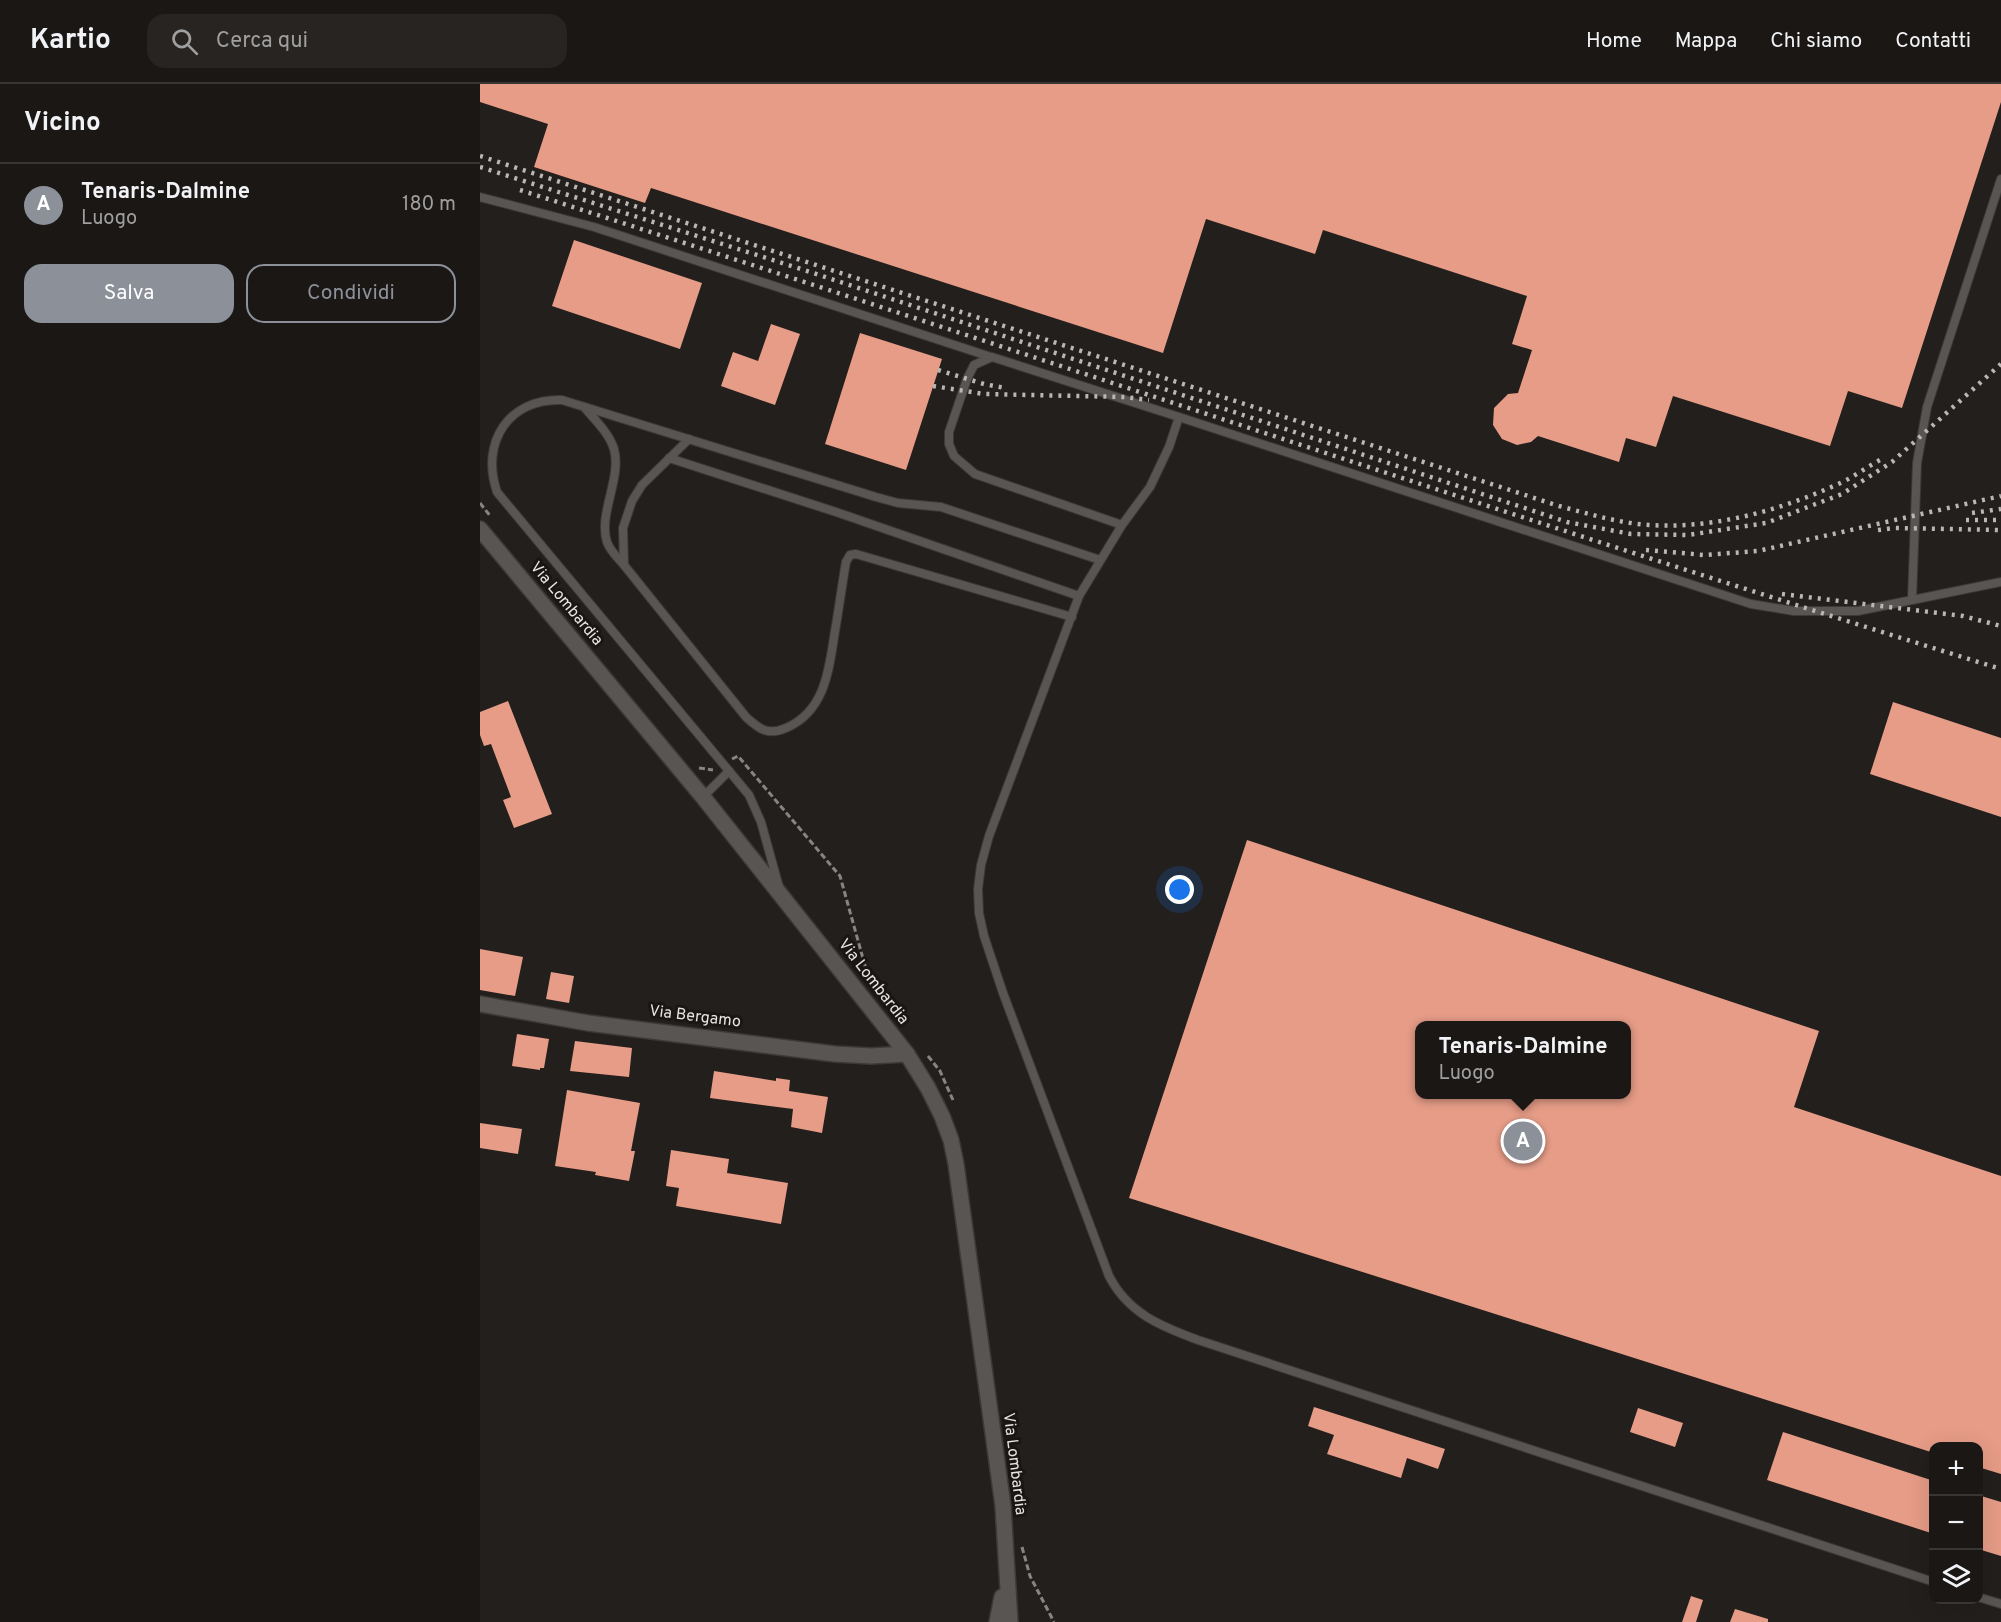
<!DOCTYPE html>
<html lang="it">
<head>
<meta charset="utf-8">
<style>
	:root { --surface:#1a1715; --page:#272422; --text:#f1f3f6; --muted:#9f9fa0; --line:#383634; --accent:#8c9099 }
	body { margin:0; font-family:Overpass,sans-serif; background:var(--page); color:var(--text) }
	.controls { position:absolute; right:18px; bottom:18px; display:grid; overflow:hidden; border-radius:12px; box-shadow:0 6px 24px #0002 }
	.controls button { width:54px; height:54px; display:grid; place-items:center; padding:0; border:0; border-bottom:2px solid var(--line); background:var(--surface); color:var(--text); font:30px sans-serif }
	.you { position:absolute; left:700px; top:806px; width:21px; height:21px; margin:-15px; border:4px solid #fff; border-radius:50%; background:#1a73e8; box-shadow:0 0 0 9px #1a73e833 }
	.badge { display:grid; place-items:center; width:39px; height:39px; border-radius:50%; background:var(--accent); color:#fff; font-size:20px; font-weight:700 }
	.pin { position:absolute; translate:-50% -50%; border:3px solid #fff; box-shadow:0 2px 6px #0006 }
	.popup { position:absolute; left:935px; top:937px; width:216px; height:78px; box-sizing:border-box; display:grid; place-content:center; border-radius:12px; background:var(--surface); filter:drop-shadow(0 2px 4px #0005); font-size:20px; white-space:nowrap; color:var(--muted) }
	.popup b { font-size:22px; color:var(--text) }
	.popup::after { content:''; position:absolute; left:50%; top:100%; margin-left:-12px; border:12px solid transparent; border-top-color:var(--surface) }
	.list { margin:0; padding:0; list-style:none }
	h2 { display:flex; justify-content:space-between; align-items:center; height:78px; margin:0; padding:0 24px; font-size:26px }
	h2 small { font-size:20px; font-weight:400; color:var(--muted) }
	.list li { display:grid; grid-template-columns:39px 1fr auto; gap:18px; align-items:center; box-sizing:border-box; height:84px; padding:0 24px; border-top:2px solid var(--line) }
	.list b { display:block; font-size:22px; white-space:nowrap }
	.list p { margin:0; font-size:20px; white-space:nowrap; color:var(--muted) }
	.list em { font-size:20px; font-style:normal; color:var(--muted) }
	.actions { display:flex; gap:12px; padding:18px 24px }
	.actions a { flex:1; padding:14px 0; border:2px solid var(--accent); border-radius:18px; text-align:center; font-size:21px; color:var(--accent) }
	.actions .main { background:var(--accent); color:#fff }
	.icon { flex:none; width:33px; height:33px; fill:none; stroke:currentColor; stroke-width:2; stroke-linecap:round; stroke-linejoin:round }
	.map { position:relative; flex:none; width:1521px; height:1538px; overflow:hidden }
	header { display:flex; align-items:center; gap:36px; box-sizing:border-box; height:84px; padding:0 30px; background:var(--surface); border-bottom:2px solid var(--line) }
	header strong { font-size:28px }
	nav { display:flex; gap:33px; margin-inline-start:auto; font-size:21px }
	.search { width:420px; height:54px; background:var(--page); display:flex; align-items:center; gap:15px; box-sizing:border-box; padding:0 21px; border-radius:18px; color:var(--muted); font-size:22px }
	main { display:flex }
	aside { flex:1; background:var(--surface) }
	.map>svg:first-child { display:block }
	.building { fill:#e69c87; fill-rule:evenodd }
	.lines { fill:none; stroke-linecap:round; stroke-linejoin:round }
	.lane-casing { stroke:#3c3937; stroke-width:10 }
	.street-casing { stroke:#3c3937; stroke-width:18 }
	.path { stroke:#878481; stroke-width:3; stroke-dasharray:6 3; stroke-linecap:butt }
	.lane { stroke:#595552; stroke-width:8 }
	.street { stroke:#595552; stroke-width:15 }
	.rail { stroke:#bbb7b5; stroke-width:4.5; stroke-dasharray:3 6; stroke-linecap:butt }
	.labels { text-anchor:middle; dominant-baseline:central; stroke-width:6; stroke-linejoin:round; paint-order:stroke }
	.street-label { font-size:16px; fill:#e7e4e2; stroke:#191613 }
</style>
</head>
<body>
<header>
<strong>Kartio</strong>
<div class="search"><svg class="icon" aria-label="search" viewBox="0 0 24 24"><circle cx="10" cy="10" r="6"/><path d="M15 15l6 6"/></svg>Cerca qui</div>
<nav><a>Home</a><a>Mappa</a><a>Chi siamo</a><a>Contatti</a></nav>
</header>
<main>
<aside>
<h2>Vicino<small></small></h2>
<ul class="list">
<li><span class="badge">A</span><div><b>Tenaris-Dalmine</b><p>Luogo</p></div><em>180 m</em></li>
</ul>
<div class="actions"><a class="main">Salva</a><a>Condividi</a></div>
</aside>
<div class="map">
<svg width="1521" height="1538" viewBox="0 0 1521 1538">
	<rect width="100%" height="100%" fill="#231f1c"/>
	<g class="building">
		<polygon points="0,0 1521,0 1521,18 1422,324 1368,307 1350,362 1193,312 1176,363 1146,354 1139,378 1058,352 1051,358 1037,361 1022,355 1013,341 1014,324 1028,310 1038,309 1052,266 1032,260 1047,212 843,146 835,170 726,135 683,269 171,104 165,119 54,83 68,40 0,18"/>
		<polygon points="94,156 222,199 200,265 72,222"/>
		<polygon points="291,240 320,250 295,321 241,302 253,268 278,277"/>
		<polygon points="380,249 462,275 426,386 345,360"/>
		<polygon points="28,617 72,730 34,744 23,716 31,713 11,660 4,662 0,651 0,628"/>
		<polygon points="1413,618 1521,654 1521,733 1390,690"/>
		<path d="M 767,756 L 1339,947 L 1314,1023 L 1521,1092 L 1521,1390 L 1498,1383 L 1498,1362 L 1454,1362 L 1454,1369 L 649,1114 ZM 939,942 L 1146,942 L 1146,1011 L 939,1011 Z"/>
		<polygon points="0,865 43,873 35,912 0,906"/>
		<polygon points="71,888 94,892 89,919 66,915"/>
		<polygon points="37,950 69,955 64,984 60,984 60,986 32,982"/>
		<polygon points="95,957 152,964 149,993 90,987"/>
		<polygon points="234,987 296,997 296,994 310,996 309,1007 348,1013 342,1049 311,1043 313,1025 230,1014"/>
		<polygon points="87,1006 160,1019 151,1067 155,1067 149,1097 115,1091 116,1088 75,1082"/>
		<polygon points="0,1039 42,1045 38,1070 0,1064"/>
		<polygon points="191,1066 249,1075 247,1089 308,1099 301,1140 196,1122 199,1104 186,1102"/>
		<polygon points="834,1323 965,1365 958,1385 927,1374 921,1394 847,1370 854,1351 828,1342"/>
		<polygon points="1158,1324 1203,1339 1195,1363 1150,1348"/>
		<polygon points="1303,1348 1454,1397 1454,1450 1287,1396"/>
		<polygon points="1498,1411 1521,1418 1521,1472 1498,1465"/>
		<polygon points="1211,1512 1223,1516 1216,1538 1202,1538"/>
		<polygon points="1255,1525 1288,1535 1288,1538 1250,1538"/>
	</g>
	<g class="lines">
		<defs>
			<g id="lane">
				<polyline points="0,113 114,143 511,273"/>
				<path d="M 104,323 C 115,336 129,349 134,365 C 142,394 118,430 127,458 C 130,467 138,474 144,481"/>
				<polyline points="699,333 1271,520 1314,527 1378,527 1521,498"/>
				<path d="M 209,355 L 162,401 L 152,417 L 143,444 L 144,481 L 266,633 C 279,645 288,652 306,644 C 346,627 349,584 355,547 C 359,524 362,501 366,478 L 370,471 L 376,470 L 592,533"/>
				<polyline points="189,374 356,428 599,512"/>
				<path d="M 642,441 L 495,390 L 474,372 L 469,360 L 469,348 L 487,295 L 494,281 L 512,273 L 699,333 L 689,363 L 670,403 L 642,441 L 599,512 L 509,752 L 501,781 L 498,805 L 499,829 L 504,852 L 523,909 L 629,1192 C 648,1229 680,1242 718,1256 L 1454,1498"/>
				<polyline points="1432,516 1437,379 1447,323 1521,95"/>
				<polyline points="223,713 249,687"/>
				<path d="M 299,803 L 281,738 L 269,711 L 17,408 C 0,358 29,314 82,316 L 396,413 L 418,419 L 461,423 L 620,476"/>
				<polyline points="1498,1513 1521,1520"/>
			</g>
			<g id="street">
				<polyline points="0,445 223,713 427,970 448,1004 462,1032 471,1056 476,1080 523,1422 530,1538"/>
				<polyline points="0,920 108,939 355,970 391,972 427,970"/>
				<polyline points="517,1538 522,1513"/>
			</g>
		</defs>
		<use href="#lane" class="lane-casing"/>
		<use href="#street" class="street-casing"/>
		<g class="path">
			<polyline points="0,419 11,433"/>
			<polyline points="252,675 258,672 360,792 389,896"/>
			<polyline points="219,684 233,686"/>
			<polyline points="448,972 460,987 473,1016"/>
			<polyline points="542,1463 550,1492 574,1538"/>
		</g>
		<use href="#lane" class="lane"/>
		<use href="#street" class="street"/>
		<g class="rail">
			<path d="M 0,72 L 1079,422 C 1109,430 1139,439 1169,441 C 1233,445 1298,427 1356,401 C 1371,395 1385,384 1400,376"/>
			<polyline points="0,83 321,185 1087,438 1151,450 1208,451 1286,439 1362,410 1412,378 1521,280"/>
			<path d="M 40,106 C 534,264 1025,432 1521,585"/>
			<polyline points="458,286 504,300 525,304"/>
			<polyline points="453,302 504,310 645,313 669,316"/>
			<polyline points="1492,429 1521,425"/>
			<polyline points="1486,436 1521,436"/>
			<polyline points="1398,446 1415,444 1521,446"/>
			<polyline points="1166,466 1224,471 1278,467 1521,412"/>
			<polyline points="1302,510 1483,532 1521,542"/>
		</g>
	</g>
	<g class="labels">
		<g class="street-label">
			<text transform="translate(86 520) rotate(50)">Via Lombardia</text>
			<text transform="translate(393 898) rotate(52)">Via Lombardia</text>
			<text transform="translate(215 933) rotate(7)">Via Bergamo</text>
			<text transform="translate(534 1380) rotate(83)">Via Lombardia</text>
		</g>
	</g>
</svg>
<div class="controls">
<button>+</button>
<button>−</button>
<button><svg class="icon" aria-label="layers" viewBox="0 0 24 24"><path d="M12 4l9 5-9 5-9-5zM3 14l9 5 9-5"/></svg></button>
</div>
<div class="you"></div>
<div class="pin badge" style="left:1043px;top:1057px">A</div>
<div class="popup"><b>Tenaris-Dalmine</b>Luogo</div>
</div>
</main>
</body>
</html>
